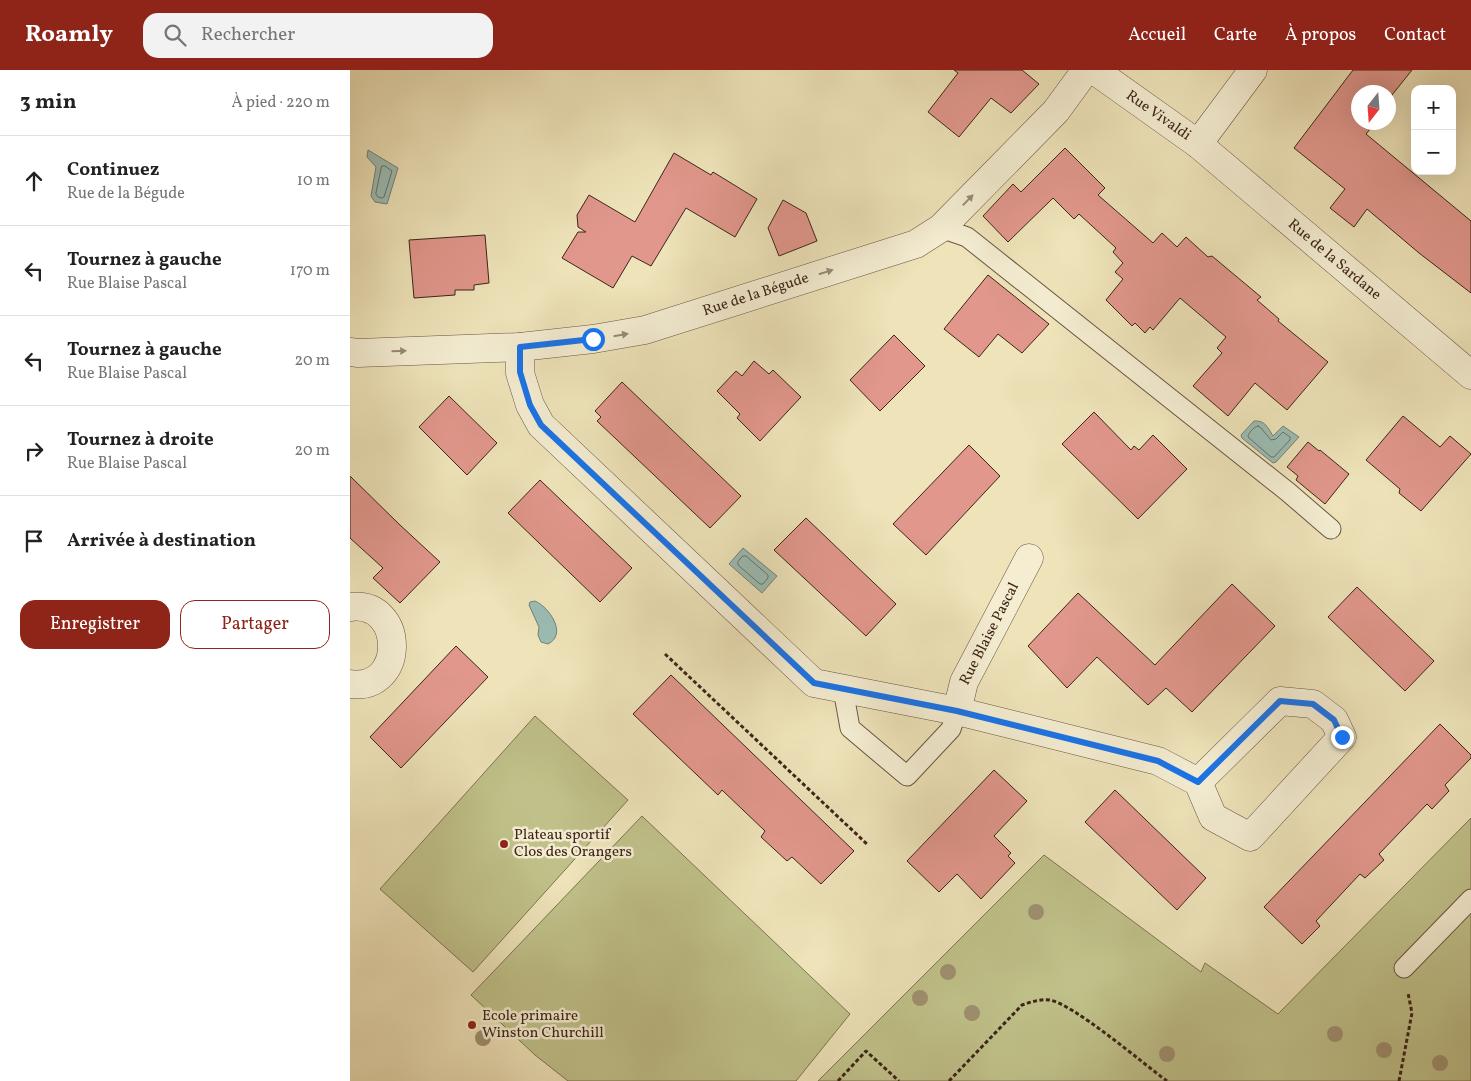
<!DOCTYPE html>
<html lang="fr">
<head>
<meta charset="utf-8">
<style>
	:root { --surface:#fff; --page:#f2f2f2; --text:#222; --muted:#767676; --line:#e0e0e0; --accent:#8f2418 }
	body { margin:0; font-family:Vollkorn,serif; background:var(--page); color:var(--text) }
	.controls { position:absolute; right:15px; top:15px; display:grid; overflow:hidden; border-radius:10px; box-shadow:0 5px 20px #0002 }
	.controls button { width:45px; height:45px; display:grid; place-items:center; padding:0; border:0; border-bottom:1px solid var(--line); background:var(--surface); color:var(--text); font:25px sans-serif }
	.compass { position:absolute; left:1001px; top:15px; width:45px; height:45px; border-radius:50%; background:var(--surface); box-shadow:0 5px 20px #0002; rotate:197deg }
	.stop { position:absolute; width:15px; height:15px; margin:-11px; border:4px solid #1a73e8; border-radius:50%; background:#fff }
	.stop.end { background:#1a73e8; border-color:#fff; box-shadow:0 1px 5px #0008 }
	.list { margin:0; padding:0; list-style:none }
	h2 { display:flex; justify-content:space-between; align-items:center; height:65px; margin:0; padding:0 20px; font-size:21px }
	h2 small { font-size:16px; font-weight:400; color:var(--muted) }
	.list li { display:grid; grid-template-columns:32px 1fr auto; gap:15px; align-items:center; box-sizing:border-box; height:90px; padding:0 20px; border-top:1px solid var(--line) }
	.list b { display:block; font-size:19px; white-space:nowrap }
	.list p { margin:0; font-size:16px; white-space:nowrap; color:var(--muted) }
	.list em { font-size:16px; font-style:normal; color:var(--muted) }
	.actions { display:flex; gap:10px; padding:15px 20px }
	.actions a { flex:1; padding:11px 0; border:1px solid var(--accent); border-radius:15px; text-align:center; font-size:18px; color:var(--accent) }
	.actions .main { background:var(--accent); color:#fff }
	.icon { flex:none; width:28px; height:28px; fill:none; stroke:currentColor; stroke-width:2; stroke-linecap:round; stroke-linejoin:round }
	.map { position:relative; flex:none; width:1121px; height:1011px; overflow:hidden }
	header { display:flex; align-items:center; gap:30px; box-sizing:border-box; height:70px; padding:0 25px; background:var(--accent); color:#fff }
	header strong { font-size:24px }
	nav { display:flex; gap:28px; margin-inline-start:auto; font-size:18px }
	.search { width:350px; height:45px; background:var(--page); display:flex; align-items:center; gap:12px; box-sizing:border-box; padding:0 18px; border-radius:15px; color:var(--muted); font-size:19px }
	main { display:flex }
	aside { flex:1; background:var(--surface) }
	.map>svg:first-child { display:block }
	.green { fill:#c0c18a; stroke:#7e7351 }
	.water { fill:#9bbdb5; stroke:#758076 }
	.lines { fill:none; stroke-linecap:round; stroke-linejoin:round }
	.shore { stroke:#6c7166; stroke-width:1 }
	.building { fill:#e1978c; stroke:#3d2518 }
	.lane-casing { stroke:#695440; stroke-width:21 }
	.street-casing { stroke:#695440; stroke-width:29 }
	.path { stroke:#3d2518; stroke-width:3; stroke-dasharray:4 2.5; stroke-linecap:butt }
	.lane { stroke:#f4edd2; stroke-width:19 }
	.street { stroke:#f4edd2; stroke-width:28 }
	.tree { fill:#9f9070 }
	.oneway { fill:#988975 }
	.route { stroke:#1a73e8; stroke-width:6 }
	.poi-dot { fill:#8f2418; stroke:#f4edd2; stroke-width:2 }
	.labels { text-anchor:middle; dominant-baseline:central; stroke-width:5; stroke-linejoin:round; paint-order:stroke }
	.street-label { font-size:15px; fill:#3d2518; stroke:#f4edd2 }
	.poi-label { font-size:15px; fill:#3d2518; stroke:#f4edd2; text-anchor:start }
</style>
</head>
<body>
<header>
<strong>Roamly</strong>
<div class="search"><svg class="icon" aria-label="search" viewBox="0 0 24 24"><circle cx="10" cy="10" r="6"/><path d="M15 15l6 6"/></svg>Rechercher</div>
<nav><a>Accueil</a><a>Carte</a><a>À propos</a><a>Contact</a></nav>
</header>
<main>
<aside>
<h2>3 min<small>À pied · 220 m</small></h2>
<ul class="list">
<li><svg class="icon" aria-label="ahead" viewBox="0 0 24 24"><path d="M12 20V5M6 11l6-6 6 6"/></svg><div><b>Continuez</b><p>Rue de la Bégude</p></div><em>10 m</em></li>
<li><svg class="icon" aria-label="left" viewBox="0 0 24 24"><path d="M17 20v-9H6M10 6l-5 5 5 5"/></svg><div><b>Tournez à gauche</b><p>Rue Blaise Pascal</p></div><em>170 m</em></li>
<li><svg class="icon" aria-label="left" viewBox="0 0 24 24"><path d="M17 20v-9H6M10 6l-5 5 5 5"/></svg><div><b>Tournez à gauche</b><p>Rue Blaise Pascal</p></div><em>20 m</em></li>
<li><svg class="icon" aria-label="right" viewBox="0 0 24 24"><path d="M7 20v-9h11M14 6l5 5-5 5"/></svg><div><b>Tournez à droite</b><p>Rue Blaise Pascal</p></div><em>20 m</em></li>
<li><svg class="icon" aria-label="arrive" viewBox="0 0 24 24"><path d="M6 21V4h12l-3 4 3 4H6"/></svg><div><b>Arrivée à destination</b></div></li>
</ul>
<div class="actions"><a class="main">Enregistrer</a><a>Partager</a></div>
</aside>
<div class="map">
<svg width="1121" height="1011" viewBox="0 0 1121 1011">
	<rect width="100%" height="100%" fill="#eee3b9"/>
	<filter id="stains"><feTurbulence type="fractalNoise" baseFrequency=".004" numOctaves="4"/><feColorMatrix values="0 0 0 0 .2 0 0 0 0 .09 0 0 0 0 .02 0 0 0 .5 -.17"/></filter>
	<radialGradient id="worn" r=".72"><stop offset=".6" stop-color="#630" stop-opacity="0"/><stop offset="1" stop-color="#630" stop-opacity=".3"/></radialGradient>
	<g class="green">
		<polygon points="185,646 278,730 123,902 30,819"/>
		<polygon points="292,746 500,944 446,1011 218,1011 185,985 121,925"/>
		<polygon points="1121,748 1121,1011 468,1011 694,785 851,902 855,893 928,944"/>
	</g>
	<g class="water">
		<polygon points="18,80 48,98 37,134 25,132 21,126 26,97 17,87"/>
		<path d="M 904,351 C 915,350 918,358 923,366 L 933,356 L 949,367 L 926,392 L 923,393 L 892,368 L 891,365 Z"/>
		<polygon points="393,478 427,506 412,523 379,494"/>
		<path d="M 185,531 C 199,537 218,564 198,574 L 191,572 L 188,565 L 189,557 L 179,535 L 180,532 Z"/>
	</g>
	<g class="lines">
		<g class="shore">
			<polygon points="32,96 35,96 42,101 34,127 32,128 28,127 26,124"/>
			<path d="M 908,356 L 911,358 L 921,370 L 926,369 L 933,362 L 940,367 L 940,370 L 924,387 L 921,387 L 898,367 C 898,363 904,357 908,356 Z"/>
			<polygon points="393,486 396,486 418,505 418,508 413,514 410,514 388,495 388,492"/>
		</g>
	</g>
	<g class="building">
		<polygon points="604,0 672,0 689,14 661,43 641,28 609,67 578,42 608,3"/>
		<polygon points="1003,0 1062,0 1038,30 1038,22 1008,22 1008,52 1026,52 1016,64 1121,151 1121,223 1069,183 1017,139 1004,157 980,138 995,119 944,78"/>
		<polygon points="715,78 755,118 748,125 803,173 812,163 827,177 836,167 858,187 862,186 911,227 907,230 929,249 928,251 978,292 937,340 905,313 878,346 843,316 872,283 867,278 876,267 830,228 803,260 800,257 795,263 785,253 782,256 756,230 773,209 765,202 773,193 763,182 766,178 729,144 724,149 703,128 658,172 633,146 663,114 671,122"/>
		<polygon points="324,83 361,105 363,102 407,129 385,167 336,138 301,196 282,186 263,218 212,188 228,162 236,162 228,157 227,145 239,125 285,152"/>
		<polygon points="433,130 456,143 467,171 429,186 418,158"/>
		<polygon points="135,165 139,213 124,215 124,220 105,220 105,225 64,228 59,170"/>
		<polygon points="638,205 699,254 672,283 648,264 629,287 594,259"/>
		<polygon points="544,265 575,296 530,341 500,310"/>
		<polygon points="404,291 419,304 423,300 451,327 410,371 387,348 390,344 367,321 386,301 392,306"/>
		<polygon points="272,312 391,426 360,458 247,351 251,347 245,341"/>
		<polygon points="99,326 147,373 117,405 69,357"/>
		<polygon points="744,342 781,380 784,376 789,380 803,365 837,399 788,449 712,374"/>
		<polygon points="1053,346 1090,377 1100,366 1121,384 1071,441 1049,423 1050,419 1016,390"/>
		<polygon points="958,372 969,381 970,380 999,404 975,434 946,410 948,406 937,397"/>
		<polygon points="619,375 650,406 576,485 543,454"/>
		<polygon points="0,406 50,455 90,492 50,533 23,508 33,498 0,468"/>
		<polygon points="190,410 282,498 250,532 158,443"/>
		<polygon points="456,448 546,534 516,566 424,480"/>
		<polygon points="882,514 925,556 842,642 816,618 798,635 747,587 717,618 678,576 728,523 805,595"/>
		<polygon points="1007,517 1084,591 1055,621 978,547"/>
		<polygon points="106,576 138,607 51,698 20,667"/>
		<polygon points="321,605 504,781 471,814 442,787 437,791 411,767 415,761 372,720 368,725 283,644"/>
		<polygon points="1090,654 1121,685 1121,688 1095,715 1099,721 1082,739 1077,734 1029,784 1034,790 1015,808 1010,804 966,851 970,856 952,874 914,837"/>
		<polygon points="644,700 677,731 644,766 661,783 658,786 665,793 631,829 607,804 589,822 557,791"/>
		<polygon points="765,720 856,808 827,840 735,752"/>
	</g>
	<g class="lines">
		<defs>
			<g id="lane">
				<polyline points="591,158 617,167 938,422 981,459"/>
				<polyline points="493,619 500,658 557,706 601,659 607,641"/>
				<polyline points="1054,898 1121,829"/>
			</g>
			<g id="street">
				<polyline points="744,0 848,74 1121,305"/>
				<polyline points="848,74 903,0"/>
				<polyline points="170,277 170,303 180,335 191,355 464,613 607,641 808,691 848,712 863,747 900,767 992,667 984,650 963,634 930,631 848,712"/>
				<polyline points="0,282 8,283 170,277 243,269 295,260 566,174 591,158 706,41 736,0"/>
				<path d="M 0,537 C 56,530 56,622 0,614"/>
				<polyline points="607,641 614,612 679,488"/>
			</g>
		</defs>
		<use href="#lane" class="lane-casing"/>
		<use href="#street" class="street-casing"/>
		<g class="path">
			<polyline points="315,584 518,775"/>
			<polyline points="488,1011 516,981 549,1011"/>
			<path d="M 599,1011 L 672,935 C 681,932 689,929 699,930 C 721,932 795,995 817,1011"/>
			<polyline points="1049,1011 1062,943 1058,923"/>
		</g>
		<use href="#lane" class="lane"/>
		<use href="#street" class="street"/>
	</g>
	<g class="tree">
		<circle cx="686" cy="842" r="8"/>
		<circle cx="598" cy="902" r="8"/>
		<circle cx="570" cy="928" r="8"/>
		<circle cx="622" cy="943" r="8"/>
		<circle cx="985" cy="964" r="8"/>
		<circle cx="133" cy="968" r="8"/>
		<circle cx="1034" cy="980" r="8"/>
		<circle cx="817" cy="984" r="8"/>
		<circle cx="1090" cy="993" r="8"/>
	</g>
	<defs><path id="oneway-solid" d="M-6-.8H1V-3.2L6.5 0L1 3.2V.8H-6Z" transform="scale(1.25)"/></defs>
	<g class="oneway">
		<use href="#oneway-solid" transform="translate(618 130) rotate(-46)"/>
		<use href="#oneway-solid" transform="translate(476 202) rotate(-18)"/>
		<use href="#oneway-solid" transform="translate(271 265) rotate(-10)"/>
		<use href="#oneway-solid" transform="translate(49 281) rotate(-2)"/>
	</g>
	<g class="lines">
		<polyline class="route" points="243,269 170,277 170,302 180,335 191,355 464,613 607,641 808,691 848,712 930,631 963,634 984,650 992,667"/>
	</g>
	<g class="poi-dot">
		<circle cx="154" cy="774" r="5"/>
		<circle cx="122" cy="955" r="5"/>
	</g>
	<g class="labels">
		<g class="street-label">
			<text transform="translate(808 46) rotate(35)">Rue Vivaldi</text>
			<text transform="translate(984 190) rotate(40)">Rue de la Sardane</text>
			<text transform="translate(406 225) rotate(-18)">Rue de la Bégude</text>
			<text transform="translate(640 564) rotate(-63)">Rue Blaise Pascal</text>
		</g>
		<g class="poi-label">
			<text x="164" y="765">Plateau sportif<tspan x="164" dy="17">Clos des Orangers</tspan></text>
			<text x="132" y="946">Ecole primaire<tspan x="132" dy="17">Winston Churchill</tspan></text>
		</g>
	</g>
	<rect width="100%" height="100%" filter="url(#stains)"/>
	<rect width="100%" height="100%" fill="url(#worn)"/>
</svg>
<div class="controls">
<button>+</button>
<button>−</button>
</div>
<svg class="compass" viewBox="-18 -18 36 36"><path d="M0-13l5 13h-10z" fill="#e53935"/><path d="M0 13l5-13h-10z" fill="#767676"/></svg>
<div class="stop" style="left:243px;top:269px"></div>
<div class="stop end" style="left:992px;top:667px"></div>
</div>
</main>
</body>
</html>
